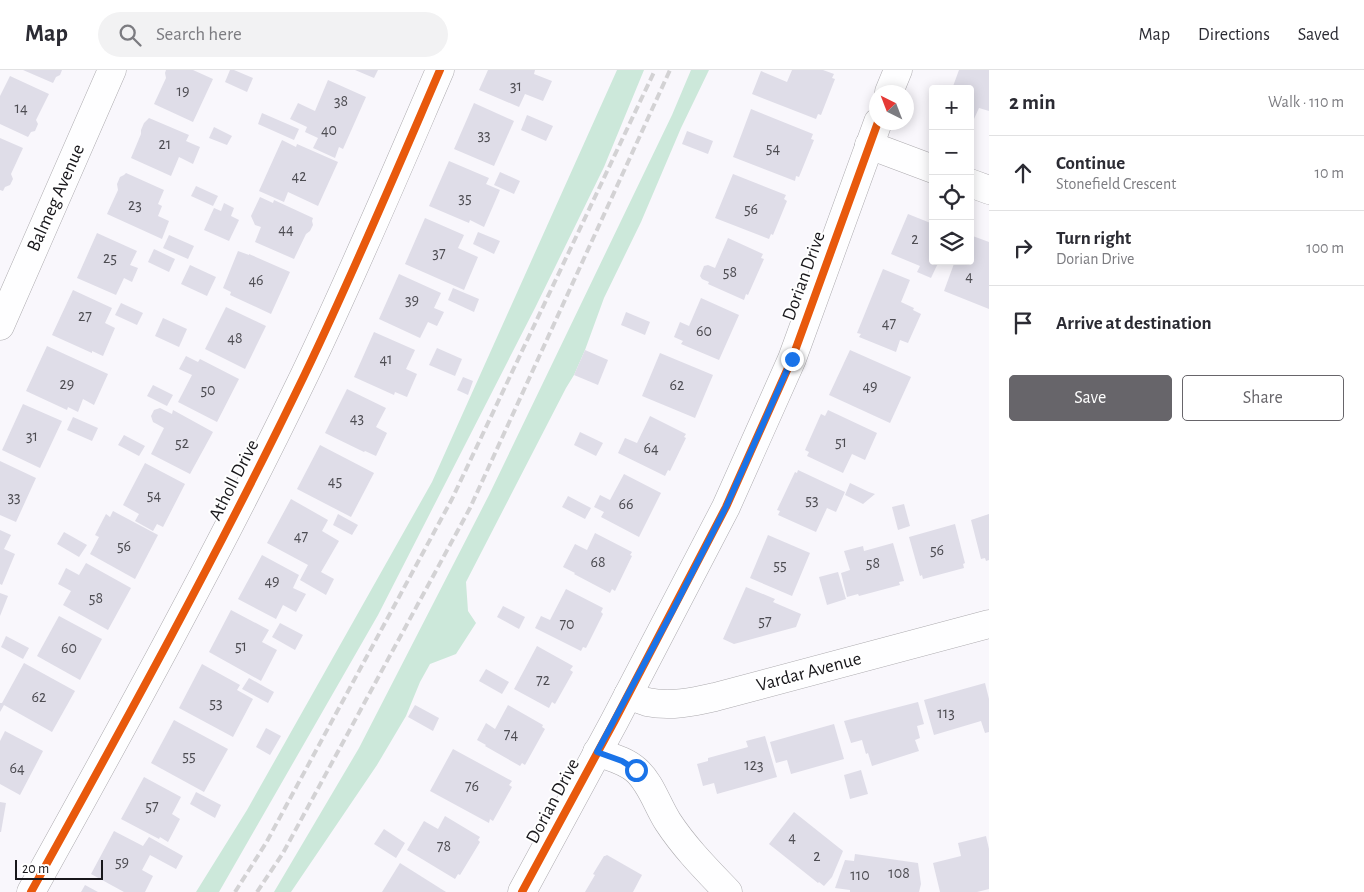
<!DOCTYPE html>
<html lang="en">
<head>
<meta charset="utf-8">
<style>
	:root { --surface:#fff; --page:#f2f2f3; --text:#2b2b33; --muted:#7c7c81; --line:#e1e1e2; --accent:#67656a }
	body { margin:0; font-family:"Alegreya Sans",sans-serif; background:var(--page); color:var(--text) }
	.controls { position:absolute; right:15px; top:15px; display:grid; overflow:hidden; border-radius:5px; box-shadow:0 2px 12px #0003 }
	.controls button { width:45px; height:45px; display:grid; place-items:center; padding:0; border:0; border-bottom:1px solid var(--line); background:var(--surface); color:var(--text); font:25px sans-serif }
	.compass { position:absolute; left:869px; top:15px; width:45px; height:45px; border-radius:50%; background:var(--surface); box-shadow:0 2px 12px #0003; rotate:318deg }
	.scale { position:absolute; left:15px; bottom:12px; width:88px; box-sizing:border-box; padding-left:5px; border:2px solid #18171b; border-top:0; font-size:14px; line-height:18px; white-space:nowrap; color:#18171b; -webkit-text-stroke:4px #fff; paint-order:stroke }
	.stop { position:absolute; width:15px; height:15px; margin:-11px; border:4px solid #1a73e8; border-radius:50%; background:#fff }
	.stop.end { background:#1a73e8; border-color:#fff; box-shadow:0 1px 5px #0008 }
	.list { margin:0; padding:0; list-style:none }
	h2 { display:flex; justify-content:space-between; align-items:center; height:65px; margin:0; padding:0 20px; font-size:21px }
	h2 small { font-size:16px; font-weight:400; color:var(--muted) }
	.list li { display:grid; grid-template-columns:32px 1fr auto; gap:15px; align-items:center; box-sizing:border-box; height:75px; padding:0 20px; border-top:1px solid var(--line) }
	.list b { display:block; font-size:19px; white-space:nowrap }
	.list p { margin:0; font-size:16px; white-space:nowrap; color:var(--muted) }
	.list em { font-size:16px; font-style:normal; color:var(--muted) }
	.actions { display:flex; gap:10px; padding:15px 20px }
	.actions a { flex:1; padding:11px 0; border:1px solid var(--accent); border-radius:5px; text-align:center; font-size:18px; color:var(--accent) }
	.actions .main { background:var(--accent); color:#fff }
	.icon { flex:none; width:28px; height:28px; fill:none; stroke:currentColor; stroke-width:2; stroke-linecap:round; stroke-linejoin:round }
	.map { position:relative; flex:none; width:989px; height:822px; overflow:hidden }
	header { display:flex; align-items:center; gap:30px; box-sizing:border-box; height:70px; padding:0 25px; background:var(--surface); border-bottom:1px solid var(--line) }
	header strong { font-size:24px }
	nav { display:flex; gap:28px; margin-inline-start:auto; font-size:18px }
	.search { width:350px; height:45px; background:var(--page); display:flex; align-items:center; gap:12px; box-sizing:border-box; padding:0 18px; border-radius:28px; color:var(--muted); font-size:19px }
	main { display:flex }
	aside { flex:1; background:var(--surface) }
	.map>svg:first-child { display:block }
	.green { fill:#cce8da }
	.building { fill:#dfdde8 }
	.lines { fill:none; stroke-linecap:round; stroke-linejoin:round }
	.minor-casing { stroke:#adabaf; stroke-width:29 }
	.minor { stroke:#fefeff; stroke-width:28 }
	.rail { stroke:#d3d2d4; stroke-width:4; stroke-dasharray:8 4; stroke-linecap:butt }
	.cycleway-casing { stroke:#fff; stroke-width:11 }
	.cycleway { stroke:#e8590c; stroke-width:8 }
	.route { stroke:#1a73e8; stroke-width:6 }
	.labels { text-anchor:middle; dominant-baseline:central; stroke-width:4; stroke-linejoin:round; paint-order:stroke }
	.number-label { font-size:16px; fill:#4d4c52 }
	.street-label { font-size:19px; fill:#18171b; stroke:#fff }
</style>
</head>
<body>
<header>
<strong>Map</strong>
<div class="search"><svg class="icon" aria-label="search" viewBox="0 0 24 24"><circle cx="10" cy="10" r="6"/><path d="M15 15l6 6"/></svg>Search here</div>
<nav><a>Map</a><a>Directions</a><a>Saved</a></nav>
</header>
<main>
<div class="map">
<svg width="989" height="822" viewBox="0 0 989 822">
	<rect width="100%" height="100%" fill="#f9f7fc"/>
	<g class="green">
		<polygon points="617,0 644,0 604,97 535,238 378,545 219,822 196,822 247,740 432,412"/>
		<polygon points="691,0 709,0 681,58 641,152 604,228 585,280 574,305 566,318 466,512 468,541 476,553 456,584 430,594 420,612 406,646 377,695 291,822 274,822 359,678 489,425 672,45"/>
	</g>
	<g class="building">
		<polygon points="23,0 62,0 60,5 56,7 53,13"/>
		<polygon points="166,0 193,0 213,9 193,52 154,34 166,8 165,3"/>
		<polygon points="230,0 234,0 253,8 247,22 225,12"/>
		<polygon points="355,0 378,0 374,8"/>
		<polygon points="488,0 535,0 534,4 552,11 543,31 525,24 519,37 479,20"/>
		<polygon points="792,0 823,0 834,4 832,8 835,9 821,45 818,44 816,49 752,24 761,1 787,12"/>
		<polygon points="959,0 989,0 989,41 979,38 974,49 970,48 970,19 952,19"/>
		<polygon points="10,6 49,24 36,50 38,54 35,61 31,62 28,67 0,54 0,26"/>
		<polygon points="328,10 366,27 343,79 339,77 335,88 313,78 318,68 305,62 307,57 290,49 298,33 315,41"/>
		<polygon points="474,33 514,51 494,96 454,79"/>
		<polygon points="751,39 813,64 811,69 814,70 799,107 796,106 795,111 733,87"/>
		<polygon points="262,43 299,59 294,70 258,54"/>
		<polygon points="527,45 553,56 546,71 521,60"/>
		<polygon points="149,48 189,65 186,71 200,77 193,94 179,87 171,106 131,88 141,64 141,60 144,53"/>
		<polygon points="214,57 232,66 227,75 209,68"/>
		<polygon points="687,61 713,71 708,84 682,74"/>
		<polygon points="0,68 23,78 11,104 13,109 10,115 5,117 3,121 0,120"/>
		<polygon points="282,70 296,77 297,74 338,92 318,136 288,122 284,132 259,121"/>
		<polygon points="449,91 489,108 486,114 500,120 484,157 470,150 469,153 429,136"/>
		<polygon points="500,102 520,111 514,124 494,115"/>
		<polygon points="126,103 164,120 158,134 162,136 158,146 169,151 162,169 107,144 118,120 117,114 120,107 124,105"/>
		<polygon points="733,104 786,125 784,129 787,131 773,165 771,164 769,169 715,148"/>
		<polygon points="196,116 218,126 213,136 191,126"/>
		<polygon points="260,127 273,133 274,130 313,148 312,151 313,155 310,161 306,164 294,189 255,172 261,157 255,155 251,146"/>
		<polygon points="224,133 234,138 231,146 239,150 229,171 204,160 214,138 221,141"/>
		<polygon points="908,144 933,154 933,191 939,191 931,208 917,202 920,196 891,184"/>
		<polygon points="425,148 464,165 458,178 478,187 464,220 405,194"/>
		<polygon points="478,162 500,171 494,184 473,174"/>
		<polygon points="97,163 137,181 130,195 138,198 132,212 124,208 116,225 77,208"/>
		<polygon points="169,165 194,176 188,189 163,178"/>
		<polygon points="970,165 989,172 989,239 944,221 955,191 970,191"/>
		<polygon points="728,168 763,184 761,188 764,189 748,225 746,224 744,230 708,214 709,212 702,209 700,206 704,196 708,195 715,198"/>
		<polygon points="154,179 175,189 169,202 148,192"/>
		<polygon points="238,181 249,185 249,184 290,202 271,244 230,225 231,222 223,218"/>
		<polygon points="190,195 216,207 207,226 181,214"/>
		<polygon points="883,199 910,210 901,232 914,238 913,240 921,244 908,273 900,270 896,282 859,267 861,264 857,263"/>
		<polygon points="399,204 441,223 434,238 444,242 437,256 428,252 420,268 379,249"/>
		<polygon points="453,218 479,229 474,242 448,230"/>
		<polygon points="73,220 112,238 105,253 115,258 103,286 92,281 92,283 52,265"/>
		<polygon points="701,228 739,245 719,290 681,274 683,271 674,267 680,252 689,256"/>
		<polygon points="121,233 143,243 137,255 115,245"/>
		<polygon points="226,237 266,256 245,299 205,279"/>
		<polygon points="626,242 650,252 645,265 621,255"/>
		<polygon points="163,248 187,259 179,277 155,266"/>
		<polygon points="374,262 415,280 406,299 417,304 407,327 395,322 394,325 354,307"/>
		<polygon points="47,276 108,304 94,335 83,329 78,342 68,337 67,340 26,321"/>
		<polygon points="437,278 462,289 455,306 429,295"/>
		<polygon points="585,280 608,290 598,315 574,305"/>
		<polygon points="850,280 911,307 890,353 829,325"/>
		<polygon points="660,283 713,305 695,348 642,326"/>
		<polygon points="186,286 198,292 200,289 239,309 217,352 178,332 192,305 179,299"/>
		<polygon points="463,307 473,311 468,325 457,320"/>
		<polygon points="153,315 173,325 167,336 147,326"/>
		<polygon points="347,319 386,338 376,357 387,363 376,386 365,381 364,382 325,363"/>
		<polygon points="23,334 62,351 40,398 2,380"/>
		<polygon points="160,338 172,344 173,340 213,362 190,404 151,384 164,358 153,352 151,346 154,340"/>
		<polygon points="828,340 877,363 865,390 852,384 843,403 807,386 809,382 805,380 821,344 825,346"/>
		<polygon points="650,346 686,364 684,367 686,368 670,401 668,400 665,406 618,383 625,368 637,373"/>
		<polygon points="73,347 98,358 92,371 67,360"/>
		<polygon points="580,362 603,373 596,386 574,375"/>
		<polygon points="124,365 145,376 139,386 118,375"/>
		<polygon points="320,375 374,403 351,447 297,419"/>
		<polygon points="0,391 36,408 16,452 0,445"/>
		<polygon points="145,393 185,414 163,457 157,454 153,461 135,451 139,444 123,435"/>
		<polygon points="798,400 845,422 836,442 827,438 816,462 778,445 780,441 777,440 795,402 797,403"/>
		<polygon points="624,404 661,423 639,467 601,447 604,442 594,437 600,425 610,430"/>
		<polygon points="850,413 869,422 875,424 863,434 845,425"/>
		<polygon points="568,426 591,438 585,449 562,437"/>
		<polygon points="291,429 328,450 322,461 339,471 321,502 334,509 326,525 300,510 308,495 267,473"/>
		<polygon points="904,434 910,456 898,460 892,437"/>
		<polygon points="113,441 158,465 135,509 90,484 99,467 95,465 106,444 110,447"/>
		<polygon points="338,444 358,455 352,465 333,455"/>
		<polygon points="989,444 989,490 986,491 985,488 981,489 971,450"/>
		<polygon points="955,454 965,493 963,494 964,498 923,509 922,505 920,506 909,467"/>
		<polygon points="0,460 11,465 4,479 15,484 2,515 0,514"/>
		<polygon points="64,462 87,475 79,487 57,474"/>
		<polygon points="595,463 632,482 630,485 632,486 615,521 612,519 610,523 574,504 575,503 563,497 575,474 587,480"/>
		<polygon points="768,465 810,483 792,526 750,508"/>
		<polygon points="893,473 904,511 899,512 900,515 859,526 858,524 847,527 841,503 850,500 844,481 863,476 864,481"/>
		<polygon points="262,485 299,505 293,518 306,524 296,542 283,535 276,549 238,529"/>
		<polygon points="86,493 131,518 108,560 63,535 71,521 58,514 66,498 79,505"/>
		<polygon points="838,502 846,529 827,535 819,507"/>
		<polygon points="746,517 775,529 773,532 801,544 796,557 734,574 723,569"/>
		<polygon points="566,519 603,538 601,542 603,544 586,578 583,577 581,581 535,558 541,546 550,550"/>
		<polygon points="0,523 8,526 0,546"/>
		<polygon points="503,536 525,547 519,559 497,547"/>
		<polygon points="231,540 269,560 262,572 277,580 261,611 209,582"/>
		<polygon points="59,546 102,569 80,610 37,586"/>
		<polygon points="280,553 303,565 295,580 272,567"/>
		<polygon points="6,566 29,578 23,589 1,577"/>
		<polygon points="537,576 573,596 570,600 573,602 555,634 552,632 549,638 514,619"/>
		<polygon points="24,593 75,621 52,662 4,635 0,642 0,633 2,633"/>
		<polygon points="202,594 240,615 237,620 253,629 233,667 179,638"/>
		<polygon points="486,599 509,612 502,624 479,611"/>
		<polygon points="249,608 274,622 268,633 242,619"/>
		<polygon points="985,613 989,629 989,662 985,663 981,651 934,665 924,630"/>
		<polygon points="918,632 924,654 917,656 920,668 915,670 919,681 872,696 868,683 866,684 862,670 851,673 844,651"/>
		<polygon points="415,635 439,648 433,661 408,647"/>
		<polygon points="508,635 543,655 542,657 545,659 525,695 522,693 520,696 485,676 486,675 477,670 486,653 495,659"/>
		<polygon points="174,650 228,679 204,722 151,693"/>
		<polygon points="834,654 844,689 791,704 787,690 776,693 770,672"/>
		<polygon points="266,658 281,666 270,685 256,677"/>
		<polygon points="5,661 43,681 20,725 0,714 0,671"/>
		<polygon points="765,666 777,707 717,724 714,713 703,716 697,694 708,691 708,688 748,677 746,671"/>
		<polygon points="453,679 512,711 509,715 512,717 493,751 490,749 489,753 430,721"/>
		<polygon points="861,700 868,724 850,729 844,705"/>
		<polygon points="144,707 181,727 172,744 180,749 168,772 160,767 159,769 121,749"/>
		<polygon points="196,722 221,735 215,748 190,734"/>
		<polygon points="0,732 6,733 1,762 0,762"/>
		<polygon points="794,742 843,781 832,807 824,816 819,812 818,813 769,774"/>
		<polygon points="445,746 480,767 478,770 480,772 460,805 458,804 455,809 407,780 424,751 438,759"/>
		<polygon points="384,759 405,773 396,788 374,774"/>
		<polygon points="114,761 143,776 149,767 183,786 176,799 150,785 142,800 153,806 145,822 124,822 91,804"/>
		<polygon points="986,766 989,779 989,819 977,822 940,822 933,793 961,786 958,773"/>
		<polygon points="855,784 918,793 921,814 919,822 850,822 850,820 835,818 845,790 854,791"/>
		<polygon points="607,785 642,805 633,822 585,822 595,805 593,804 604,786 605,786"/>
		<polygon points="400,793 446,822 382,822"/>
		<polygon points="85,815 98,822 81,822"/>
	</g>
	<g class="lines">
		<defs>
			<g id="minor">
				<polyline points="889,22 898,0"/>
				<polyline points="869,75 933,99"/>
				<polyline points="970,113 989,120"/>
				<polyline points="0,256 112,0"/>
				<path d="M 628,625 C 634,627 641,630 647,632 C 670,637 693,632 715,627 L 989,554"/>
				<path d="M 597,682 C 610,687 625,690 636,700 C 651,713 657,735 668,752 C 685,778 707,800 728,822"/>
				<path d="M 31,822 C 126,651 220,480 305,304 C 353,204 396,102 440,0"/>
				<polyline points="522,822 614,652 726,437 792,289 878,52"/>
			</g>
		</defs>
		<use href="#minor" class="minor-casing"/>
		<use href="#minor" class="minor"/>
		<g class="rail">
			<polyline points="235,822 266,773 452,429 655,0"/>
			<polyline points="257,822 283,783 470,438 670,0"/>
		</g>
		<defs>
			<g id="cycleway">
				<path d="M 31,822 C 126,651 220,480 305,304 C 353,204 396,102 440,0"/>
				<polyline points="522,822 614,652 726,437 792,289 878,52"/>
			</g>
		</defs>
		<use href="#cycleway" class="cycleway-casing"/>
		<use href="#cycleway" class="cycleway"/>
	</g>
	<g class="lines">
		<polyline class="route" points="636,700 622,691 597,682 673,540 726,437 792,289"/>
	</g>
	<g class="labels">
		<g class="number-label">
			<text x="516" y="16">31</text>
			<text x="183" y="21">19</text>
			<text x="341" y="31">38</text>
			<text x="21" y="38">14</text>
			<text x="329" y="60">40</text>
			<text x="484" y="65">33</text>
			<text x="165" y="74">21</text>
			<text x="773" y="78">54</text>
			<text x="299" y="106">42</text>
			<text x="465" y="128">35</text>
			<text x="135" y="135">23</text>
			<text x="751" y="139">56</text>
			<text x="286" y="159">44</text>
			<text x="915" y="169">2</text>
			<text x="439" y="183">37</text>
			<text x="110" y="188">25</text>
			<text x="730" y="202">58</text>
			<text x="969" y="206">4</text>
			<text x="256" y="210">46</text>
			<text x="412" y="230">39</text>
			<text x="85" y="246">27</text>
			<text x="889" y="253">47</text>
			<text x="704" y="261">60</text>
			<text x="235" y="268">48</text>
			<text x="386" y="289">41</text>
			<text x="67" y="314">29</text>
			<text x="677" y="315">62</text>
			<text x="870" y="316">49</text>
			<text x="208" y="320">50</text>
			<text x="357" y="348">43</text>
			<text x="32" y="366">31</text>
			<text x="841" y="372">51</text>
			<text x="182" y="373">52</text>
			<text x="651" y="378">64</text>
			<text x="335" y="411">45</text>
			<text x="154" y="425">54</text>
			<text x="14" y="427">33</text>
			<text x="812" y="430">53</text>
			<text x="626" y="434">66</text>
			<text x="301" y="466">47</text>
			<text x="124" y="476">56</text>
			<text x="937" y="480">56</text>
			<text x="598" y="492">68</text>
			<text x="873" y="493">58</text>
			<text x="780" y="495">55</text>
			<text x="272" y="511">49</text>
			<text x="96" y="528">58</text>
			<text x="765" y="551">57</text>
			<text x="567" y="554">70</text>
			<text x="241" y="576">51</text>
			<text x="69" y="578">60</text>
			<text x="543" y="610">72</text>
			<text x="39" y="627">62</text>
			<text x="216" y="633">53</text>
			<text x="946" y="643">113</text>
			<text x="511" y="664">74</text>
			<text x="189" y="686">55</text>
			<text x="754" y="695">123</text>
			<text x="17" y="698">64</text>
			<text x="472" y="716">76</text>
			<text x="152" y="736">57</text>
			<text x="792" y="767">4</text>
			<text x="444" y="776">78</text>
			<text x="817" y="786">2</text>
			<text x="122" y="792">59</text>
			<text x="899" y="803">108</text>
			<text x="860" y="805">110</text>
		</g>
		<g class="street-label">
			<text transform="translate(56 128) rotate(-66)">Balmeg Avenue</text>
			<text transform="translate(804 206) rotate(-70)">Dorian Drive</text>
			<text transform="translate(234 410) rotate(-63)">Atholl Drive</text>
			<text transform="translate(809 602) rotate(-15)">Vardar Avenue</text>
			<text transform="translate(553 731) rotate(-62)">Dorian Drive</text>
		</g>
	</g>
</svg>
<div class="controls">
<button>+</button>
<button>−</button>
<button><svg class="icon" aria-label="locate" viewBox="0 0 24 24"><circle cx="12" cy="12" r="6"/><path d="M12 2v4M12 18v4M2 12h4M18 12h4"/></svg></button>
<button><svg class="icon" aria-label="layers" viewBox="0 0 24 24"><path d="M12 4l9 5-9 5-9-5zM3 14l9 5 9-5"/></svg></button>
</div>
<svg class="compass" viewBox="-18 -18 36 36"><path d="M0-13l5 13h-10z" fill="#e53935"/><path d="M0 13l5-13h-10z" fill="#7c7c81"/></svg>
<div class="scale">20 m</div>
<div class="stop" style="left:636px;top:700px"></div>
<div class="stop end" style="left:792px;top:289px"></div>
</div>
<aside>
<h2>2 min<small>Walk · 110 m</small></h2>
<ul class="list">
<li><svg class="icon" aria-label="ahead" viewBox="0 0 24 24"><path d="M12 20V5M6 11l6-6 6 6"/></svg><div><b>Continue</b><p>Stonefield Crescent</p></div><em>10 m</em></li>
<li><svg class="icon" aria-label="right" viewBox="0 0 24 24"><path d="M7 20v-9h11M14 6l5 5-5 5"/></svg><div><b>Turn right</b><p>Dorian Drive</p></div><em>100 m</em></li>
<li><svg class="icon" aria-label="arrive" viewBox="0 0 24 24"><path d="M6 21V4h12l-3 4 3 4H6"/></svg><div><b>Arrive at destination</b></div></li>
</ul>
<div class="actions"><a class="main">Save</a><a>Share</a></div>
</aside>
</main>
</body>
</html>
